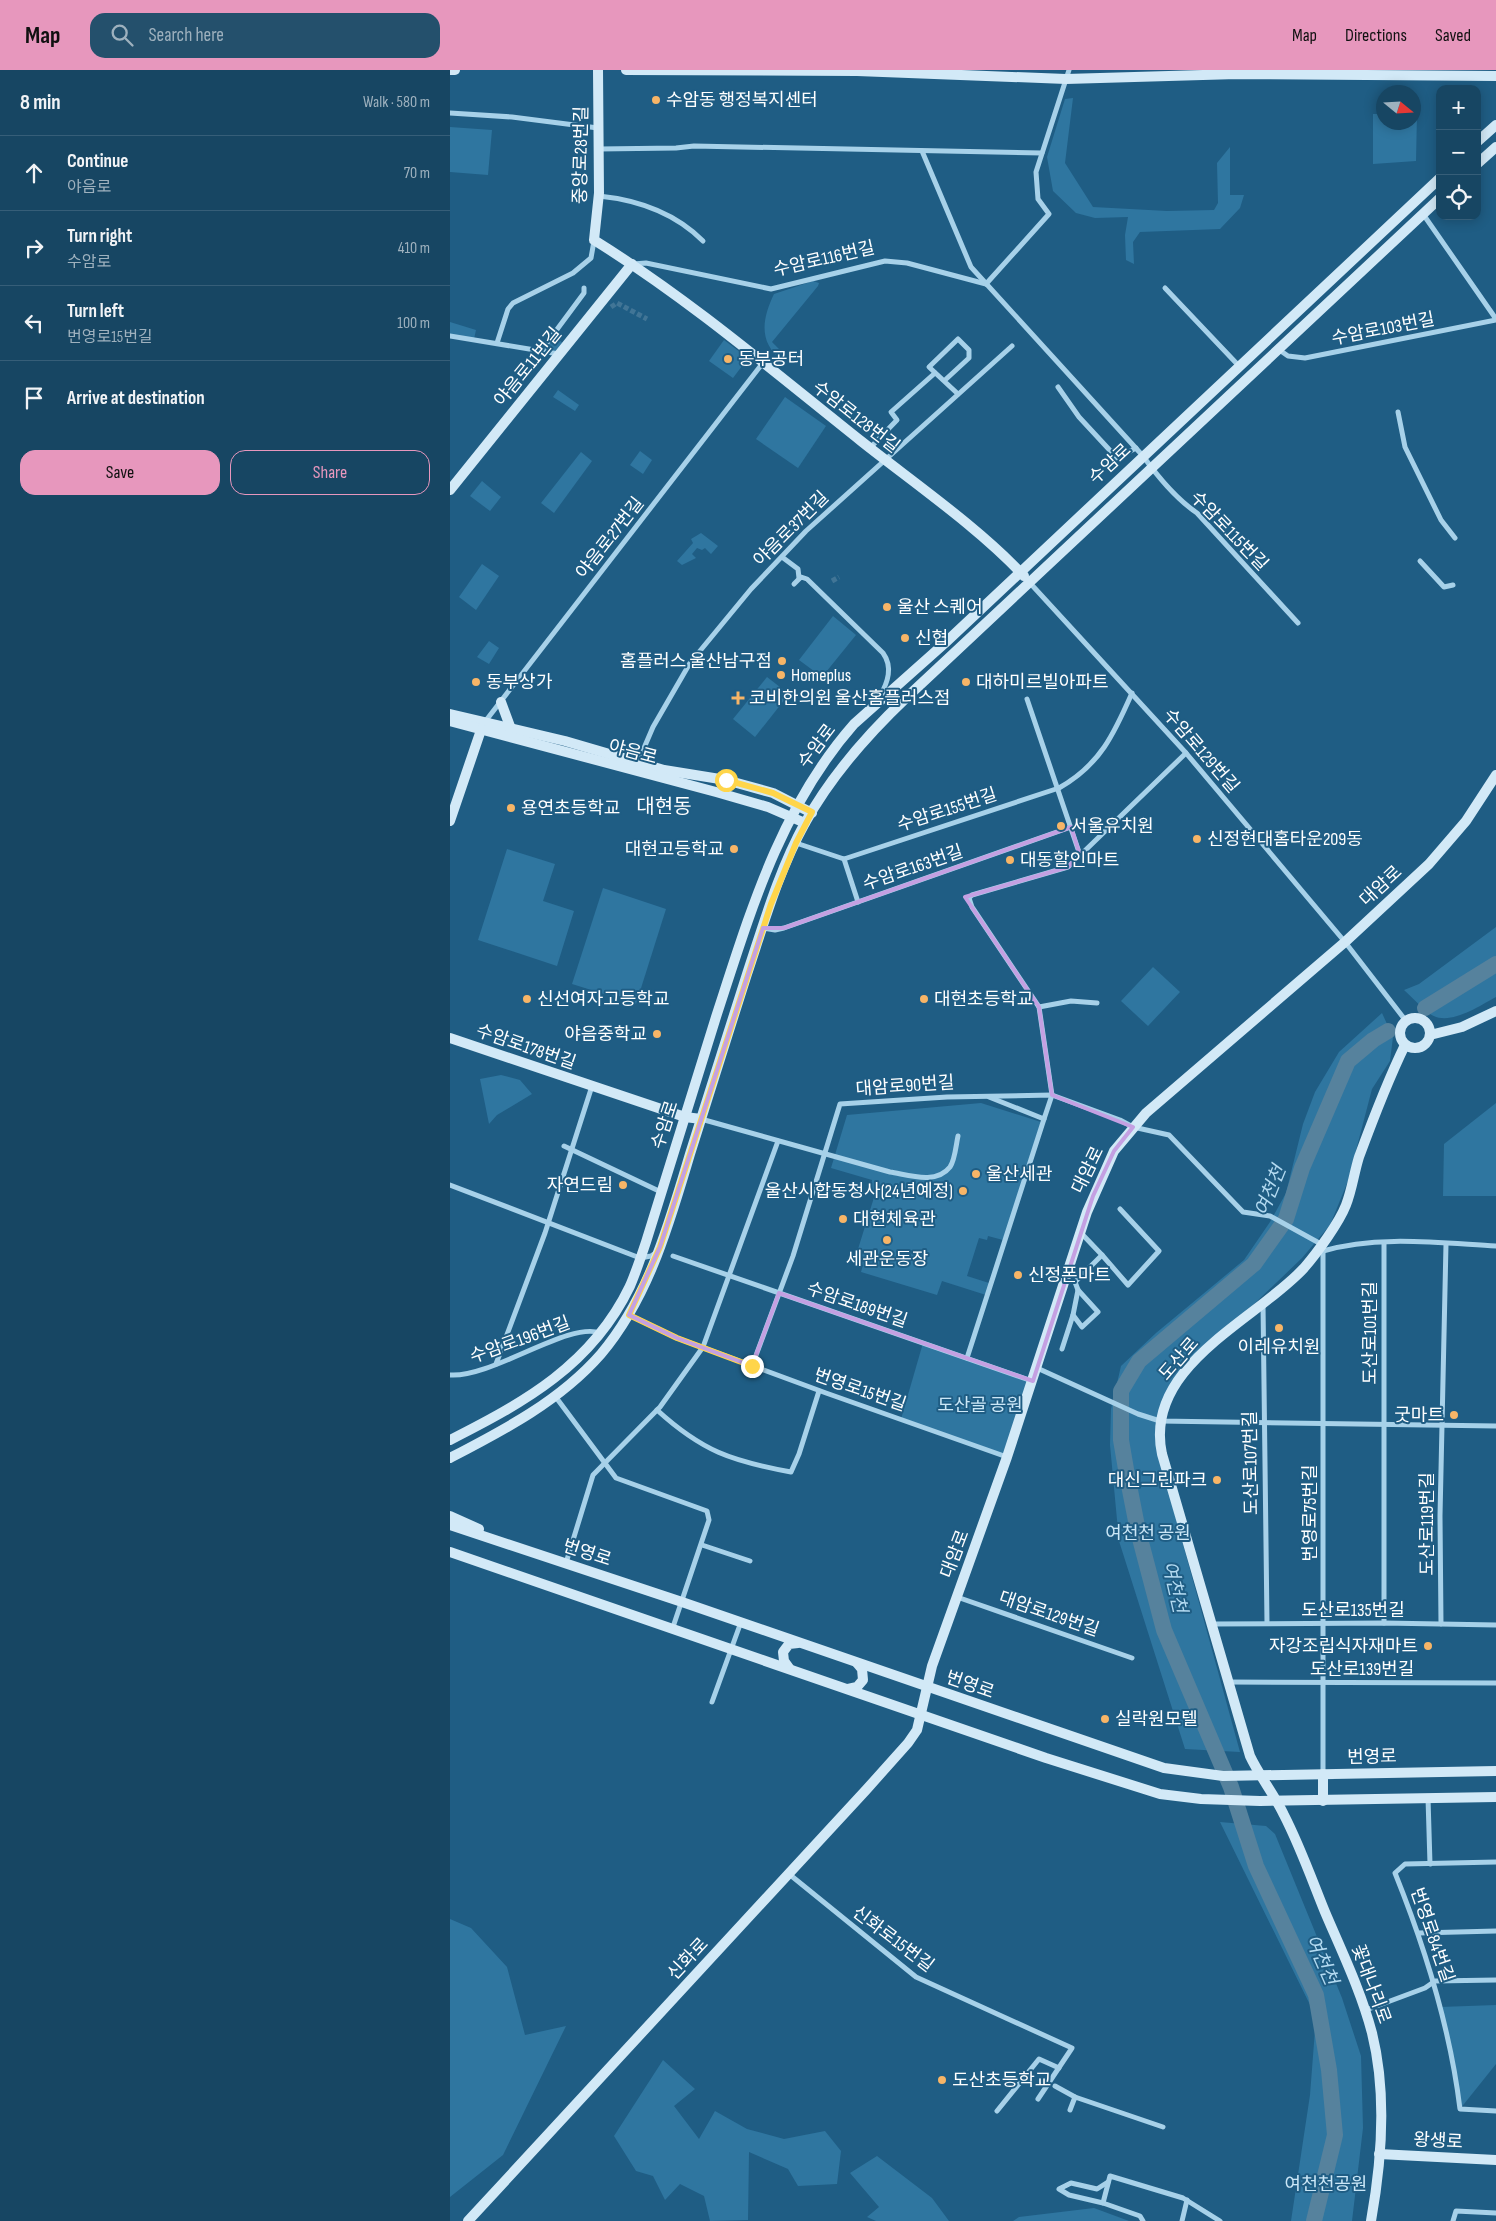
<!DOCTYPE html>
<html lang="en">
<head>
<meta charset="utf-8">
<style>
	:root { --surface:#174663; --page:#24506c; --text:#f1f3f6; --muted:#9eb1be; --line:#365e78; --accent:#e797bd }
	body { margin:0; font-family:"Sofia Sans Condensed","Noto Sans KR",sans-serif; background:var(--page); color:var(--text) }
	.controls { position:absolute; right:15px; top:15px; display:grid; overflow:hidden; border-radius:10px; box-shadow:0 2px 12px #0003 }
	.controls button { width:45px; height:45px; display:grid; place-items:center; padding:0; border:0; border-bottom:1px solid var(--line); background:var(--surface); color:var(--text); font:25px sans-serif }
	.compass { position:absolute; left:926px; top:15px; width:45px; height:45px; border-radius:50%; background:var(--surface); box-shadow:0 2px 12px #0003; rotate:108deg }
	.stop { position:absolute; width:15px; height:15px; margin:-11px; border:4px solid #ffd54a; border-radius:50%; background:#fff }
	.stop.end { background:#ffd54a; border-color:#fff; box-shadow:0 1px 5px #0008 }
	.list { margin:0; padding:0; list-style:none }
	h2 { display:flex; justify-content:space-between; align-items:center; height:65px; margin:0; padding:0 20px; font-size:21px }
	h2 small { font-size:16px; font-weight:400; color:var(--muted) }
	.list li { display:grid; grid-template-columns:32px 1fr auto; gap:15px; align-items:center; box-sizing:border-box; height:75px; padding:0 20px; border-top:1px solid var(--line) }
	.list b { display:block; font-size:19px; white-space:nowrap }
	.list p { margin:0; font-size:16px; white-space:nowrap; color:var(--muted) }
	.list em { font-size:16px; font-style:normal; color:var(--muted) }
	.actions { display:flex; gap:10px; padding:15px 20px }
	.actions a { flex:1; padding:11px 0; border:1px solid var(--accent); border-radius:15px; text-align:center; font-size:18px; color:var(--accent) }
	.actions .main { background:var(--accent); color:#111 }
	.icon { flex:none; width:28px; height:28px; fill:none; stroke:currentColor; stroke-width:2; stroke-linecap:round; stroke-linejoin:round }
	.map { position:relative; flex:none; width:1046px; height:2151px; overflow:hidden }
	header { display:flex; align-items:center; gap:30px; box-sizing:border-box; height:70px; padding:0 25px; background:var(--accent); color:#111 }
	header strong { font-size:24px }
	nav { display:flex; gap:28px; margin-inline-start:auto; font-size:18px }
	.search { width:350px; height:45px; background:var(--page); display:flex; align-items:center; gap:12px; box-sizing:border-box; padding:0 18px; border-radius:15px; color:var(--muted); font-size:19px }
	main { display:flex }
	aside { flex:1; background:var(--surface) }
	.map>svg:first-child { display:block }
	.green { fill:#2f76a0 }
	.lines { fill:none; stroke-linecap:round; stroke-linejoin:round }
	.river { stroke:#56829d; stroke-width:16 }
	.street-tunnel { stroke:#417596; stroke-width:5; stroke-dasharray:5 2.5; stroke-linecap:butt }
	.street { stroke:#a7d1e9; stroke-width:5 }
	.secondary { stroke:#d2e9f7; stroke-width:10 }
	.route { stroke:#ffd54a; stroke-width:6 }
	.marked { fill:none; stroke:#c4a0e2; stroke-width:4; stroke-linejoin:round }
	.poi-dot { fill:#f7b567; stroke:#1f5d84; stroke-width:2 }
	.labels { text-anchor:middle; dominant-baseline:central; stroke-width:4; stroke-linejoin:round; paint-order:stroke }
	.poi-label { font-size:18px; fill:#fff; stroke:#1f5d84; text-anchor:start }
	.street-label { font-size:18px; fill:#fff; stroke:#1f5d84 }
	.park-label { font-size:18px; fill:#cbe7f7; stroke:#1f5d84 }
	.water-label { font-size:19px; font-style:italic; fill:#b3daf1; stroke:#1f5d84 }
	.quarter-label { font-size:20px; fill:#fff; stroke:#1f5d84 }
</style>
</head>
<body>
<header>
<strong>Map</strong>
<div class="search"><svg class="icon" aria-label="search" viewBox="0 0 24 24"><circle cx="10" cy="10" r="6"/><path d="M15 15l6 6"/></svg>Search here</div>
<nav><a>Map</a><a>Directions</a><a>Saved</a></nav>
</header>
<main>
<aside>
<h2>8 min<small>Walk · 580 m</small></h2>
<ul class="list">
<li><svg class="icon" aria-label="ahead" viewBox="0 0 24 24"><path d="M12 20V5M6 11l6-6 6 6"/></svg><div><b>Continue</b><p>야음로</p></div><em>70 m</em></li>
<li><svg class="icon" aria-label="right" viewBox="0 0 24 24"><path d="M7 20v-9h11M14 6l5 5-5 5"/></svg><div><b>Turn right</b><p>수암로</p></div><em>410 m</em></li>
<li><svg class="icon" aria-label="left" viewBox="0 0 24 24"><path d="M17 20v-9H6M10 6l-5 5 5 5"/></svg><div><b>Turn left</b><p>번영로15번길</p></div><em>100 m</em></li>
<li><svg class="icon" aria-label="arrive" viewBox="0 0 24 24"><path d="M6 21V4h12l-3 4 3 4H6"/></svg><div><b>Arrive at destination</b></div></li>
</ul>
<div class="actions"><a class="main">Save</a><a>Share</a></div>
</aside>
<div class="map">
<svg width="1046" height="2151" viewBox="0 0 1046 2151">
	<rect width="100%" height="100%" fill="#1f5d84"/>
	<g class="green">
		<polygon points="623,28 615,93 643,137 717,141 764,140 768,133 767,93 780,77 780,125 794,125 790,138 770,159 690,162 683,172 684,194 676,190 675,165 678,147 645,148 626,143 603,121 597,87 615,29"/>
		<polygon points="923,44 933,44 934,52 964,52 964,44 967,44 966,91 923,94"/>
		<polygon points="0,57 42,60 38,105 0,102"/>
		<path d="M 363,211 L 369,213 L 368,216 L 322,272 L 337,287 L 333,291 C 308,273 312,249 324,224 Z"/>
		<polygon points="0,252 26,260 24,269 0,266"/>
		<polygon points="104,266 114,274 109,284 93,281"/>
		<polygon points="274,270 298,288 283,308 259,291"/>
		<polygon points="108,320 129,335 125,341 103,327"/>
		<polygon points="335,327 376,356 348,398 306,369"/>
		<polygon points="190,381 202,390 193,404 180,395"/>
		<polygon points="131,382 142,391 104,443 91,433"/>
		<polygon points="32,411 51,427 40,441 20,426"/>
		<polygon points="251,463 268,476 261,484 255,478 252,480 247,478 242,484 246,488 232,495 227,491 243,473 241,469"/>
		<polygon points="32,494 49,506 26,540 9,527"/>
		<polygon points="383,546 406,565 372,607 349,590"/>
		<polygon points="39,571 49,578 39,594 27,587"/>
		<polygon points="317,607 339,624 305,667 283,649"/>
		<polygon points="57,779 105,794 93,831 124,841 107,896 28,870"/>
		<polygon points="153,818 216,839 186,934 122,914"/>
		<path d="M 1046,857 L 1046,927 C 1029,936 999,957 980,944 C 971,937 963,928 954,920 L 969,914 Z"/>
		<polygon points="703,897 730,922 698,956 671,931"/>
		<path d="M 932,943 L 943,967 L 940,991 L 922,1019 L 898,1111 L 880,1155 L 852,1188 L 719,1316 C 708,1343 705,1354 708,1383 L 790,1682 L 735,1679 L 669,1471 L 660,1375 L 661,1339 L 671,1296 L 706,1263 L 794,1190 L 820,1152 L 836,1123 L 853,1054 L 865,1022 L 889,982 Z"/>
		<polygon points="51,1005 70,1010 82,1024 47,1045 39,1054 30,1009"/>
		<polygon points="531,1033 591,1052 553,1170 538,1166 537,1170 529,1168 517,1206 539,1213 536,1225 492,1211 487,1225 411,1202 413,1195 404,1192 426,1121 420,1119 422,1110 381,1098 397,1045"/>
		<polygon points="1046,1033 1046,1126 993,1126 994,1074"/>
		<polygon points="473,1273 583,1311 557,1387 451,1349"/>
		<polygon points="770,1752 816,1756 825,1764 892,1928 911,1986 913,2058 902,2151 841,2151 860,2025 866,1947"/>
		<polygon points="0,1849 21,1858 57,1897 75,1965 116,1956 53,2085 0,2127"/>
		<polygon points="1046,1935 1046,1994 1010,2039 990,1937"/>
		<polygon points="213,1990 245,2019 224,2036 249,2069 265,2041 297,2059 334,2069 375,2061 391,2081 387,2114 348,2116 338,2099 299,2082 298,2150 260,2151 254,2126 230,2114 215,2130 203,2106 186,2101 164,2066"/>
		<polygon points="427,2086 482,2128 499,2151 426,2151 417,2147 429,2137 400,2103"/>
		<polygon points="644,2138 679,2151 563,2151 569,2147"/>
	</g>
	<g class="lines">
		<g class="river">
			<polyline points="975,938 1046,894"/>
			<polyline points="864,2151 885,2065 879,2000 866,1925 806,1796 781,1717 714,1560 688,1461 677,1405 671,1370 671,1321 689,1291 804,1194 836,1149 852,1098 898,991 923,970 938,961"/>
		</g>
		<g class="street-tunnel">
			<polyline points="161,237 167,233 197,249"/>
			<polyline points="382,511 389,507"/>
		</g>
		<g class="street">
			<polyline points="0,43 62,47 148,58"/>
			<polyline points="149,79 226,78 244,76 592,83"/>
			<path d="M 472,81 L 521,197 L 693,386 C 708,407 725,428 747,443 L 848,553"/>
			<path d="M 149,126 C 188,130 225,143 253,171"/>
			<polyline points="973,144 1046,249"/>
			<polyline points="183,194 196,193 321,219 435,191 457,193 536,214"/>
			<polyline points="536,214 599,144 588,129 586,102 619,0"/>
			<polyline points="715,218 789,296"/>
			<polyline points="0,266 109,284"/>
			<polyline points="47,273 58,239 63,233 123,203 141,188 144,171"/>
			<polyline points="828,279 838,286 855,288 1046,250"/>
			<polyline points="91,281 134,223 134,218"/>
			<polyline points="494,311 479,297 508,269 519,280 519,288 494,311 508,324"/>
			<polyline points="608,317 629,347 667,388 686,378"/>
			<polyline points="948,342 955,377 991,450 1005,468"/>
			<polyline points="420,378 447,350 441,342 485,303"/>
			<polyline points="332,487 348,499 349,508"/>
			<polyline points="970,491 994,517 1003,515"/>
			<polyline points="580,513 736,683 895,872 956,951"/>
			<path d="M 344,514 L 351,507 L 357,509 L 433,583 C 443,597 438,612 430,626"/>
			<polyline points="577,629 630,785"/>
			<polyline points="34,653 312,294"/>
			<polyline points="188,692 203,657 240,593 301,519 356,461 562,276"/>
			<path d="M 346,773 L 394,789 L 609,718 C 650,695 664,664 682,623"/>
			<polyline points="394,789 408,832"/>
			<polyline points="313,858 325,860 334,858 621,757"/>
			<polyline points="589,937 621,931 647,933"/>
			<polyline points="539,1027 594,1049 602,1025 589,937 522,837 519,828 522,825 618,797 736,683"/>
			<path d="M 251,1049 L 440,1102 C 459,1105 486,1115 500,1097 C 505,1090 506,1075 508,1066"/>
			<polyline points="114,1076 211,1122"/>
			<polyline points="0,1115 190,1188 201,1186 207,1182"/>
			<polyline points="873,1181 873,1704"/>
			<polyline points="652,1185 678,1215 709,1181 670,1139"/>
			<polyline points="223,1186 582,1311"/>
			<polyline points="813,1234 817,1553"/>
			<polyline points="179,1245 227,1268 376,1323 557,1387"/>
			<polyline points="623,1245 628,1220"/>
			<polyline points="612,1279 623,1245 632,1257 648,1242 628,1220 625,1212 652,1185 631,1163"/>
			<polyline points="517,1288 594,1049"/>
			<polyline points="46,1294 95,1163 142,1016"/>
			<path d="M 302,1296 L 343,1186 L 390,1034 L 497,1027 L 602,1025 L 670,1050 L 683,1057 L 719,1065 L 793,1142 L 820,1146 L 871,1174 L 873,1181 C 927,1165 990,1173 1046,1176"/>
			<polyline points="587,1298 688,1344 710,1351 1046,1356"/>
			<path d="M 0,1305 C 42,1308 119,1251 150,1263"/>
			<polyline points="105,1326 166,1408 257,1441 259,1450 223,1557"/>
			<path d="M 207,1340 C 252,1381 281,1391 341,1402 L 349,1384 L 369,1321"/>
			<polyline points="252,1475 300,1491"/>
			<polyline points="116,1493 143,1405 210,1337 253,1277 328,1071"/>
			<polyline points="507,1527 682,1588"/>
			<polyline points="934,1553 934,1173"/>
			<polyline points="761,1554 934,1553 1046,1555"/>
			<polyline points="991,1554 990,1446 996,1174"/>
			<polyline points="778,1612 1046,1613"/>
			<polyline points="262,1632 291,1552"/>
			<polyline points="978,1728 980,1794"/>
			<path d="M 1046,1792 L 955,1794 L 945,1803 C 976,1880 1000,1957 1010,2039 L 1046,2041"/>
			<polyline points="339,1804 466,1907 622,1978 588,2029"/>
			<polyline points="969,1863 1046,1861"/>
			<polyline points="916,1940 975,1918 985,1911 1046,1910"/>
			<polyline points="605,2016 625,2027"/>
			<polyline points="620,2040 625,2027 713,2057"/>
			<polyline points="547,2041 589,1989 609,1998"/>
			<polyline points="653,2133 619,2125 609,2119 621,2113 647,2119 658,2112"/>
			<polyline points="693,2151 690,2146 653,2133 660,2106 733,2128 770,2151"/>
			<polyline points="732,2151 737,2130"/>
			<polyline points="1003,2151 1006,2141 1046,2143"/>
		</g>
		<g class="secondary">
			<polyline points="0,0 5,0"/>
			<path d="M 148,0 L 149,123 L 144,170 C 239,229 323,301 411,371 C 464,413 528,457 574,506"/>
			<polyline points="176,0 407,1 616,9 787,4 1046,6"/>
			<polyline points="1027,72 1046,55"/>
			<polyline points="1027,94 1046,77"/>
			<polyline points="0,420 182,194"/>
			<polyline points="51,632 61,659"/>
			<polyline points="0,644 115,671 214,700 276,710 323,723 362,743"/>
			<polyline points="0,651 266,722 318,737 355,753"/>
			<polyline points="0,751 31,660"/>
			<circle cx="965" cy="963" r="15"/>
			<polyline points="980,965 1012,957 1046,941"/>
			<polyline points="0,968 235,1047 251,1049"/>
			<path d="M 0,1370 C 75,1332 142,1295 180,1216 C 186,1202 191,1187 196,1172 C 219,1097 243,1022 266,947 C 300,843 330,738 404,654 L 495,573 L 990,108"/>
			<path d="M 0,1388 C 54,1360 110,1331 151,1284 C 199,1227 219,1154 240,1084 C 259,1023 278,964 297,904 C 314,853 329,800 355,753 C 381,706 417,665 456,628 L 990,128"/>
			<polyline points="0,1446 29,1459"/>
			<polyline points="0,1455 232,1532 714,1698 773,1706 1046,1701"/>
			<polyline points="0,1482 596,1688 710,1724 751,1729 810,1731 1046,1727"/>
			<polyline points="339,1598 334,1591 333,1582 339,1574 348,1573"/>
			<polyline points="398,1619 407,1617 413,1610 412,1599 407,1593"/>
			<polyline points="873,1704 873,1731"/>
			<polyline points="929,2084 1046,2090"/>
			<polyline points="18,2151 416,1720 458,1673 467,1660 482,1596 557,1387 637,1142 664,1081 696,1043 895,872 979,794 1016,751 1046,705"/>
			<path d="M 921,2151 C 932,2090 937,2023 922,1963 C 911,1921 892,1882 875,1842 C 862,1810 850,1776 834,1745 C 824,1724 810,1707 800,1686 L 712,1384 C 693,1296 805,1251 854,1198 C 867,1183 889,1153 896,1135 C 902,1120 904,1103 909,1087 C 923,1049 937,1012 955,975"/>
		</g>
	</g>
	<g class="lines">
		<polyline class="route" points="276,710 323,723 362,742 346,773 321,834 210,1177 179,1245 227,1268 302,1296"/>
	</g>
	<path class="marked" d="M 621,757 L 630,785 L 618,797 L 515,827 L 589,937 L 602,1025 L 683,1057 L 664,1081 L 643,1126 L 583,1311 L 329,1223 L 302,1296 L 227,1268 L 179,1245 L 210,1177 L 313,858 L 334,858 Z"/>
	<g class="poi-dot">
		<circle cx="206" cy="30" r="5"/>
		<circle cx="278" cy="289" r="5"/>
		<circle cx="437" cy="537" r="5"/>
		<circle cx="455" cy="568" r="5"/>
		<circle cx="332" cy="591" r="5"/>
		<circle cx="331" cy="605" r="5"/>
		<circle cx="26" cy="612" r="5"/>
		<circle cx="516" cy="612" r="5"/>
		<path d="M285.5 620.5h5v5h5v5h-5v5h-5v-5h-5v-5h5z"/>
		<circle cx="61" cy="738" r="5"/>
		<circle cx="611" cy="756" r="5"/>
		<circle cx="747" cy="769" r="5"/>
		<circle cx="284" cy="779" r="5"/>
		<circle cx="560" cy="790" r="5"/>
		<circle cx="77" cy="929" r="5"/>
		<circle cx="474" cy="929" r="5"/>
		<circle cx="207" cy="964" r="5"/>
		<circle cx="526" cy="1104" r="5"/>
		<circle cx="173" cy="1115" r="5"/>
		<circle cx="513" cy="1121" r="5"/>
		<circle cx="393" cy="1149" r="5"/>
		<circle cx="437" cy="1170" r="5"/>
		<circle cx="568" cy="1205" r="5"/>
		<circle cx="829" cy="1258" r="5"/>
		<circle cx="1004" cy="1345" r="5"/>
		<circle cx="767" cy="1410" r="5"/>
		<circle cx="978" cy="1576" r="5"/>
		<circle cx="655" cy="1649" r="5"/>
		<circle cx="492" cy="2010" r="5"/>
	</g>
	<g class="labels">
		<g class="poi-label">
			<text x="216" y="30">수암동 행정복지센터</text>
			<text x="288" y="289">동부공터</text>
			<text x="447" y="537">울산 스퀘어</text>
			<text x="465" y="568">신협</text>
			<text x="322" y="591" text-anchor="end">홈플러스 울산남구점</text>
			<text x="341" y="605">Homeplus</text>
			<text x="36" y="612">동부상가</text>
			<text x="526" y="612">대하미르빌아파트</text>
			<text x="299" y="628">코비한의원 울산홈플러스점</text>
			<text x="71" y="738">용연초등학교</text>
			<text x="621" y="756">서울유치원</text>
			<text x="757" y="769">신정현대홈타운209동</text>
			<text x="274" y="779" text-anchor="end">대현고등학교</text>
			<text x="570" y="790">대동할인마트</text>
			<text x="87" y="929">신선여자고등학교</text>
			<text x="484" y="929">대현초등학교</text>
			<text x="197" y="964" text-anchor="end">야음중학교</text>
			<text x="536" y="1104">울산세관</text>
			<text x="163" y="1115" text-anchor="end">자연드림</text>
			<text x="503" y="1121" text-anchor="end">울산시합동청사(24년예정)</text>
			<text x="403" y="1149">대현체육관</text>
			<text x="437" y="1189" text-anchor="middle">세관운동장</text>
			<text x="578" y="1205">신정폰마트</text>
			<text x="829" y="1277" text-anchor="middle">이레유치원</text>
			<text x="994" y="1345" text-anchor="end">굿마트</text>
			<text x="757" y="1410" text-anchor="end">대신그린파크</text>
			<text x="968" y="1576" text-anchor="end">자강조립식자재마트</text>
			<text x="665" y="1649">실락원모텔</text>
			<text x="502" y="2010">도산초등학교</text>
		</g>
		<g class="street-label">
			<text transform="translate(131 85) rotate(-89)">중앙로28번길</text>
			<text transform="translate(374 189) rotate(-13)">수암로116번길</text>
			<text transform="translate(933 259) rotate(-11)">수암로103번길</text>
			<text transform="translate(78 297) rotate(-51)">야음로11번길</text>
			<text transform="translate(406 347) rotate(38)">수암로128번길</text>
			<text transform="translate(660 394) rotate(-43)">수암로</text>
			<text transform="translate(341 459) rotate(-45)">야음로37번길</text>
			<text transform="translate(779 461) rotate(46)">수암로115번길</text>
			<text transform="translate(160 468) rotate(-52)">야음로27번길</text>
			<text transform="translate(367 676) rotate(-53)">수암로</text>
			<text transform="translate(751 681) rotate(49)">수암로129번길</text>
			<text transform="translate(183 682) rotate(15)">야음로</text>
			<text transform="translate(497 740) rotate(-18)">수암로155번길</text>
			<text transform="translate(463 798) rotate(-19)">수암로163번길</text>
			<text transform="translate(931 816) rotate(-43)">대암로</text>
			<text transform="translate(76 977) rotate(19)">수암로178번길</text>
			<text transform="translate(455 1016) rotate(-4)">대암로90번길</text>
			<text transform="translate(215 1055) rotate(-72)">수암로</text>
			<text transform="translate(638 1100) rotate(-64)">대암로</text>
			<text transform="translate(407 1235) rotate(19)">수암로189번길</text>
			<text transform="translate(920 1263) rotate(-90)">도산로101번길</text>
			<text transform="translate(70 1270) rotate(-20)">수암로196번길</text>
			<text transform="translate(729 1289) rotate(-49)">도산로</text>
			<text transform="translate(410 1320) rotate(19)">번영로15번길</text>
			<text transform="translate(801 1393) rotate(-91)">도산로107번길</text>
			<text transform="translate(860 1443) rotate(-90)">번영로75번길</text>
			<text transform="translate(977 1454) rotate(-90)">도산로119번길</text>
			<text transform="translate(137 1483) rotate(18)">번영로</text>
			<text transform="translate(505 1484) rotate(-69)">대암로</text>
			<text x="903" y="1540">도산로135번길</text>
			<text transform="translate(599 1544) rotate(19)">대암로129번길</text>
			<text x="912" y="1599">도산로139번길</text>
			<text transform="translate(520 1615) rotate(19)">번영로</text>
			<text transform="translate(922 1687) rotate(-1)">번영로</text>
			<text transform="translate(982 1865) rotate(71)">번영로84번길</text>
			<text transform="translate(443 1869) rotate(37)">신화로15번길</text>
			<text transform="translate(238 1889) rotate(-47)">신화로</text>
			<text transform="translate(921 1914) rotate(70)">꽃대나리로</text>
			<text transform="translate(988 2071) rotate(3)">왕생로</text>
		</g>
		<g class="park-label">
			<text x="530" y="1335">도산골 공원</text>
			<text x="698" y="1463">여천천 공원</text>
			<text x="876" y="2114">여천천공원</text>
		</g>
		<g class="water-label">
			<text transform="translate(821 1121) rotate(-68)">여천천</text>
			<text transform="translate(724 1517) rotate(77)">여천천</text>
			<text transform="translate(871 1890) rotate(66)">여천천</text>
		</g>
		<g class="quarter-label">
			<text x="214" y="737">대현동</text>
		</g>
	</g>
</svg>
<div class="controls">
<button>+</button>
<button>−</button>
<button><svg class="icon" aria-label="locate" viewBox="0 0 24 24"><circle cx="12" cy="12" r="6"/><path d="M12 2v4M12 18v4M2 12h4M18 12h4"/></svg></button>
</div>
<svg class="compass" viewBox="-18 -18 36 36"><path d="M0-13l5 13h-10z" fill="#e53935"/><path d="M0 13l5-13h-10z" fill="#9eb1be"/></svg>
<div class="stop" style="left:276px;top:710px"></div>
<div class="stop end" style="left:302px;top:1296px"></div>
</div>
</main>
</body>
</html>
